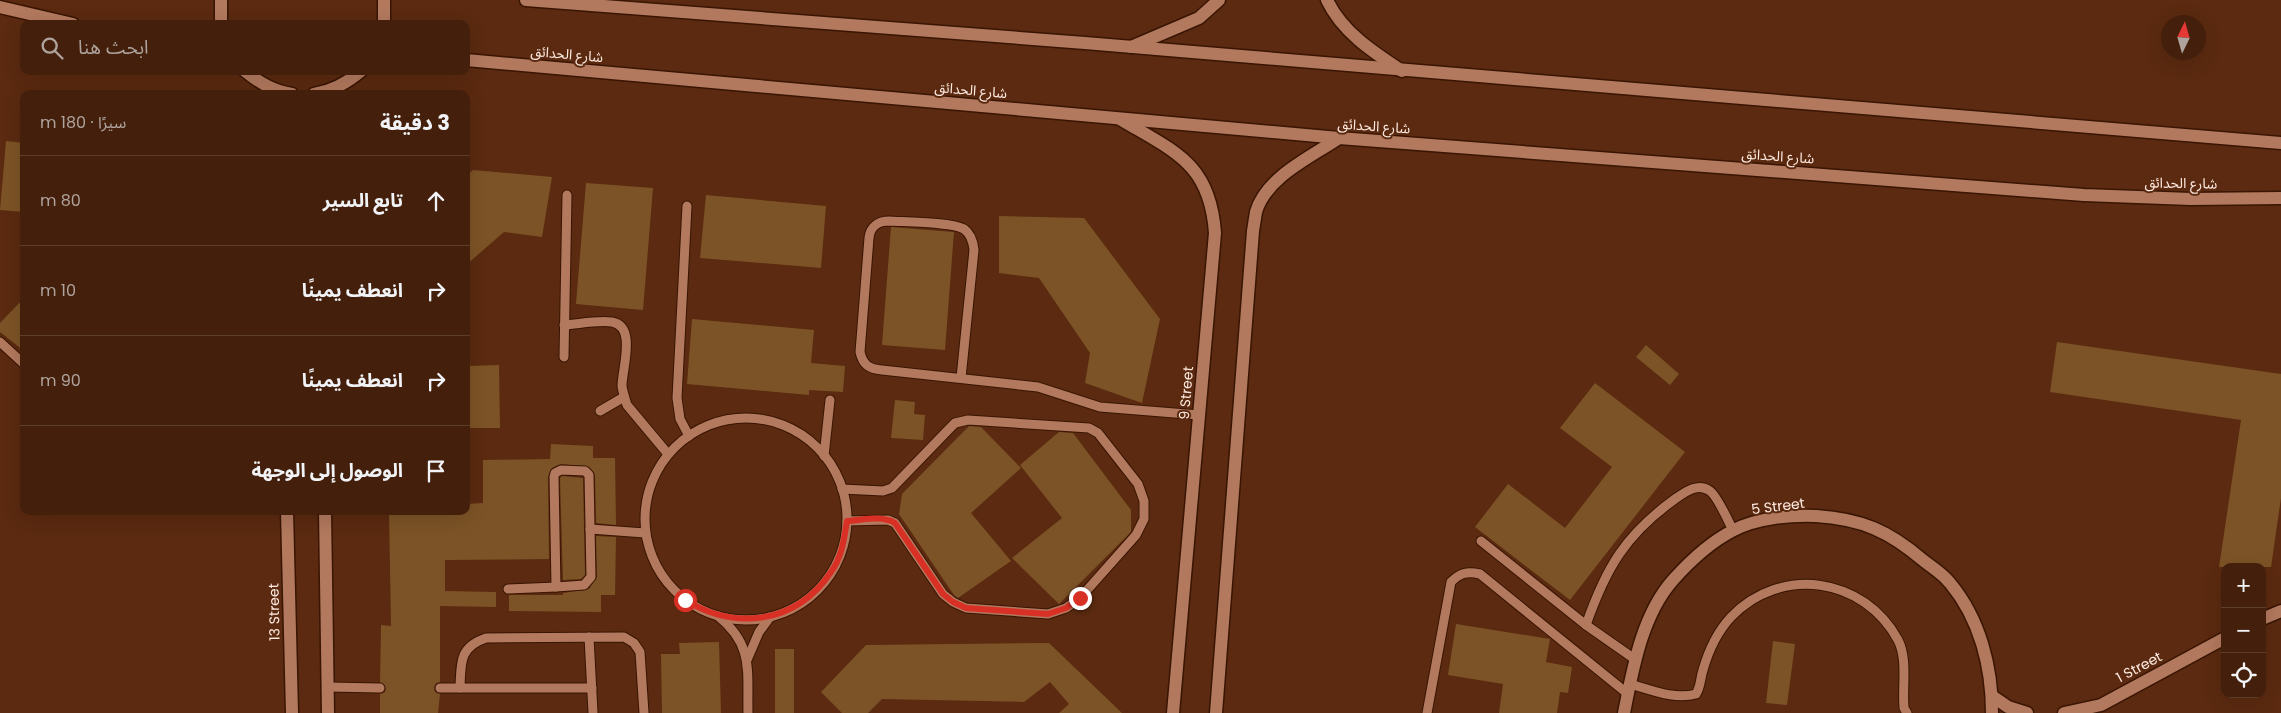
<!DOCTYPE html>
<html lang="ar">
<head>
<meta charset="utf-8">
<style>
	:root { --surface:#44200c; --page:#4b2815; --text:#f1f3f6; --muted:#afa39d; --line:#5c3e2d }
	body { margin:0; font-family:Poppins,"Noto Sans Arabic",sans-serif; background:var(--page); color:var(--text); direction:rtl }
	.controls { position:absolute; right:15px; bottom:15px; display:grid; overflow:hidden; border-radius:10px; box-shadow:0 5px 20px #0002 }
	.controls button { width:45px; height:45px; display:grid; place-items:center; padding:0; border:0; border-bottom:1px solid var(--line); background:var(--surface); color:var(--text); font:25px sans-serif }
	.compass { position:absolute; left:2161px; top:15px; width:45px; height:45px; border-radius:50%; background:var(--surface); box-shadow:0 5px 20px #0002; rotate:5deg }
	.stop { position:absolute; width:15px; height:15px; margin:-11px; border:4px solid #d93025; border-radius:50%; background:#fff }
	.stop.end { background:#d93025; border-color:#fff; box-shadow:0 1px 5px #0008 }
	.list { margin:0; padding:0; list-style:none }
	h2 { display:flex; justify-content:space-between; align-items:center; height:65px; margin:0; padding:0 20px; font-size:21px }
	h2 small { font-size:16px; font-weight:400; color:var(--muted) }
	.list li { display:grid; grid-template-columns:32px 1fr auto; gap:15px; align-items:center; box-sizing:border-box; height:90px; padding:0 20px; border-top:1px solid var(--line) }
	.list b { display:block; font-size:19px; white-space:nowrap }
	.list em { font-size:16px; font-style:normal; color:var(--muted) }
	.icon { flex:none; width:28px; height:28px; fill:none; stroke:currentColor; stroke-width:2; stroke-linecap:round; stroke-linejoin:round }
	.map { position:relative; flex:none; width:2281px; height:713px; overflow:hidden; direction:ltr }
	.search { position:absolute; background:var(--surface); box-shadow:0 5px 20px #0002; left:20px; top:20px; width:450px; height:55px; display:flex; align-items:center; gap:12px; box-sizing:border-box; padding:0 18px; border-radius:10px; color:var(--muted); font-size:19px }
	.panel { position:absolute; background:var(--surface); box-shadow:0 5px 20px #0002; left:20px; top:90px; width:450px; height:425px; border-radius:10px; direction:rtl }
	.map>svg:first-child { display:block }
	.building { fill:#7c5326 }
	.lines { fill:none; stroke-linecap:round; stroke-linejoin:round }
	.service-casing { stroke:#391502; stroke-width:11 }
	.minor-casing { stroke:#391502; stroke-width:15 }
	.tertiary-casing { stroke:#391502; stroke-width:15 }
	.service { stroke:#b2795e; stroke-width:9 }
	.minor { stroke:#b2795e; stroke-width:12 }
	.tertiary { stroke:#b2795e; stroke-width:12 }
	.route { stroke:#d93025; stroke-width:6 }
	.labels { text-anchor:middle; dominant-baseline:central; stroke-width:4; stroke-linejoin:round; paint-order:stroke }
	.street-label { font-size:14px; fill:#ffebe2; stroke:#5b2a10 }
</style>
</head>
<body>
<div class="map">
<svg width="2281" height="713" viewBox="0 0 2281 713">
	<rect width="100%" height="100%" fill="#5b2a10"/>
	<g class="building">
		<polygon points="6,141 24,143 24,212 0,210"/>
		<polygon points="473,170 552,177 542,237 504,232 466,265 466,176"/>
		<polygon points="586,183 653,188 643,310 576,304"/>
		<polygon points="706,195 826,206 821,268 700,258"/>
		<polygon points="999,216 1084,218 1160,319 1142,403 1085,383 1090,353 1039,278 999,273"/>
		<polygon points="891,227 954,232 945,350 882,345"/>
		<polygon points="24,298 24,351 0,332 0,323"/>
		<polygon points="692,319 814,330 811,363 845,366 843,392 809,390 809,395 687,384"/>
		<polygon points="2057,342 2281,374 2281,498 2271,567 2219,567 2241,420 2050,392"/>
		<polygon points="1646,345 1679,374 1670,385 1636,357"/>
		<polygon points="499,365 500,428 466,428 466,366"/>
		<polygon points="1595,383 1685,452 1570,600 1475,527 1508,484 1565,528 1612,467 1560,428"/>
		<polygon points="895,400 915,402 914,414 925,415 923,440 891,438"/>
		<polygon points="969,426 981,427 1021,468 971,513 1011,561 958,598 954,595 899,514 902,494"/>
		<polygon points="1059,432 1073,433 1131,510 1131,532 1059,604 1012,558 1062,518 1020,465"/>
		<polygon points="551,444 593,446 593,458 615,458 616,525 596,523 595,475 589,467 561,464 552,468 548,477 549,559 445,560 445,591 496,592 496,607 440,606 440,682 436,683 434,688 435,692 440,694 438,713 380,713 380,694 385,692 386,688 380,682 381,625 391,626 389,511 466,511 466,504 483,503 483,460 550,459"/>
		<polygon points="562,476 583,478 585,575 581,579 563,580 560,478"/>
		<polygon points="596,536 616,537 615,595 601,595 601,612 509,611 509,595 563,595 563,593 589,589 597,577"/>
		<polygon points="1456,624 1550,639 1546,662 1572,667 1568,693 1560,692 1557,713 1499,713 1503,684 1448,675"/>
		<polygon points="1773,641 1795,644 1787,705 1766,703"/>
		<polygon points="719,642 721,713 662,713 661,654 680,654 679,643"/>
		<polygon points="1049,643 1122,713 1059,713 1069,704 1050,682 1024,702 882,699 868,713 842,713 821,692 866,645"/>
		<rect x="775" y="649" width="19" height="64"/>
	</g>
	<g class="lines">
		<defs>
			<g id="service">
				<polyline points="687,206 677,398 680,419 689,436"/>
				<path d="M 564,325 C 579,324 597,320 612,322 C 637,326 622,369 622,386 C 623,393 625,398 627,405 L 668,454"/>
				<polyline points="0,342 24,364"/>
				<polyline points="564,357 567,195"/>
				<path d="M 961,378 L 974,250 C 973,241 971,234 964,229 C 952,222 905,222 889,221 C 878,221 870,227 869,238 L 860,352 C 863,365 869,369 882,370 L 1038,387 L 1100,407 L 1199,415"/>
				<polyline points="600,411 624,397"/>
				<circle cx="746" cy="519" r="101"/>
				<polyline points="824,456 830,400"/>
				<polygon points="561,470 585,471 589,475 591,577 584,585 556,587 554,477 555,473"/>
				<polyline points="842,489 883,491 892,488 950,428 955,423 968,420 1089,428 1098,433 1138,484 1144,501 1144,519 1136,535 1080,598 1066,608 1048,614 966,608 953,602 943,594 895,523 888,520 847,521"/>
				<polyline points="590,529 645,533"/>
				<polyline points="1481,541 1586,625 1636,660"/>
				<polyline points="508,589 556,587"/>
				<path d="M 718,616 C 754,645 747,671 748,713"/>
				<path d="M 1586,625 C 1606,568 1625,535 1675,499 C 1685,492 1698,482 1710,491 C 1718,497 1728,521 1733,530"/>
				<polyline points="589,637 593,713"/>
				<polyline points="747,660 759,632 770,617"/>
				<path d="M 1630,684 C 1651,690 1675,700 1696,694 C 1701,686 1700,679 1703,670 C 1709,649 1717,632 1731,617 C 1781,565 1864,577 1898,640 C 1908,659 1902,687 1904,708 L 1907,713"/>
				<polyline points="328,687 380,688"/>
				<polyline points="440,688 592,688"/>
				<path d="M 460,688 C 461,663 459,647 486,638 L 624,637 L 634,643 L 640,652 L 644,713"/>
				<path d="M 1427,713 L 1451,582 C 1460,573 1467,571 1480,574 L 1628,694"/>
			</g>
			<g id="minor">
				<path d="M 1327,0 C 1342,32 1373,52 1402,71"/>
				<polyline points="1131,47 1199,18 1219,0"/>
				<path d="M 1120,119 C 1175,152 1210,163 1215,233 L 1173,713"/>
				<polyline points="287,511 292,713"/>
				<polyline points="325,511 328,713"/>
				<polyline points="2262,619 2281,611"/>
				<polyline points="1992,696 2008,707 2027,713"/>
				<path d="M 1216,713 L 1253,231 C 1254,225 1255,218 1256,212 C 1266,177 1311,157 1339,138"/>
				<path d="M 1624,713 C 1633,668 1642,615 1673,580 C 1690,561 1712,541 1734,530 C 1757,518 1790,515 1816,516 C 1862,519 1889,531 1924,561 C 1933,568 1943,574 1950,583 C 1980,619 1992,667 1992,713"/>
				<polyline points="2064,713 2101,705 2225,638"/>
			</g>
			<g id="tertiary">
				<polyline points="384,0 384,24"/>
				<polyline points="526,0 1085,43 2281,143"/>
				<polyline points="0,7 73,24"/>
				<polyline points="221,24 221,0"/>
				<polyline points="466,60 1339,138 2084,195 2191,199 2281,198"/>
				<path d="M 245,71 C 260,83 273,91 292,94"/>
				<path d="M 314,94 C 332,91 347,83 361,71"/>
			</g>
		</defs>
		<use href="#service" class="service-casing"/>
		<use href="#minor" class="minor-casing"/>
		<use href="#tertiary" class="tertiary-casing"/>
		<use href="#service" class="service"/>
		<use href="#minor" class="minor"/>
		<use href="#tertiary" class="tertiary"/>
	</g>
	<g class="lines">
		<path class="route" d="M 685,600 C 736,631 796,624 831,572 C 842,557 844,539 847,521 C 862,520 882,515 895,523 L 943,594 L 953,602 L 966,608 L 1048,614 L 1066,608 L 1080,598"/>
	</g>
	<g class="labels">
		<g class="street-label">
			<text transform="translate(567 54) rotate(5)">شارع الحدائق</text>
			<text transform="translate(971 90) rotate(5)">شارع الحدائق</text>
			<text transform="translate(1374 126) rotate(4)">شارع الحدائق</text>
			<text transform="translate(1778 156) rotate(4)">شارع الحدائق</text>
			<text transform="translate(2181 183) rotate(1)">شارع الحدائق</text>
			<text transform="translate(1186 393) rotate(-85)">9 Street</text>
			<text transform="translate(1778 506) rotate(-7)">5 Street</text>
			<text transform="translate(274 612) rotate(-91)">13 Street</text>
			<text transform="translate(2139 667) rotate(-28)">1 Street</text>
		</g>
	</g>
</svg>
<div class="controls">
<button>+</button>
<button>−</button>
<button><svg class="icon" aria-label="locate" viewBox="0 0 24 24"><circle cx="12" cy="12" r="6"/><path d="M12 2v4M12 18v4M2 12h4M18 12h4"/></svg></button>
</div>
<svg class="compass" viewBox="-18 -18 36 36"><path d="M0-13l5 13h-10z" fill="#e53935"/><path d="M0 13l5-13h-10z" fill="#afa39d"/></svg>
<div class="stop" style="left:685px;top:600px"></div>
<div class="stop end" style="left:1080px;top:598px"></div>
<div class="search"><svg class="icon" aria-label="search" viewBox="0 0 24 24"><circle cx="10" cy="10" r="6"/><path d="M15 15l6 6"/></svg>ابحث هنا</div>
<section class="panel">
<h2>3 دقيقة<small>سيرًا · 180 m</small></h2>
<ul class="list">
<li><svg class="icon" aria-label="ahead" viewBox="0 0 24 24"><path d="M12 20V5M6 11l6-6 6 6"/></svg><div><b>تابع السير</b></div><em>80 m</em></li>
<li><svg class="icon" aria-label="right" viewBox="0 0 24 24"><path d="M7 20v-9h11M14 6l5 5-5 5"/></svg><div><b>انعطف يمينًا</b></div><em>10 m</em></li>
<li><svg class="icon" aria-label="right" viewBox="0 0 24 24"><path d="M7 20v-9h11M14 6l5 5-5 5"/></svg><div><b>انعطف يمينًا</b></div><em>90 m</em></li>
<li><svg class="icon" aria-label="arrive" viewBox="0 0 24 24"><path d="M6 21V4h12l-3 4 3 4H6"/></svg><div><b>الوصول إلى الوجهة</b></div></li>
</ul>
</section>
</div>
</body>
</html>
